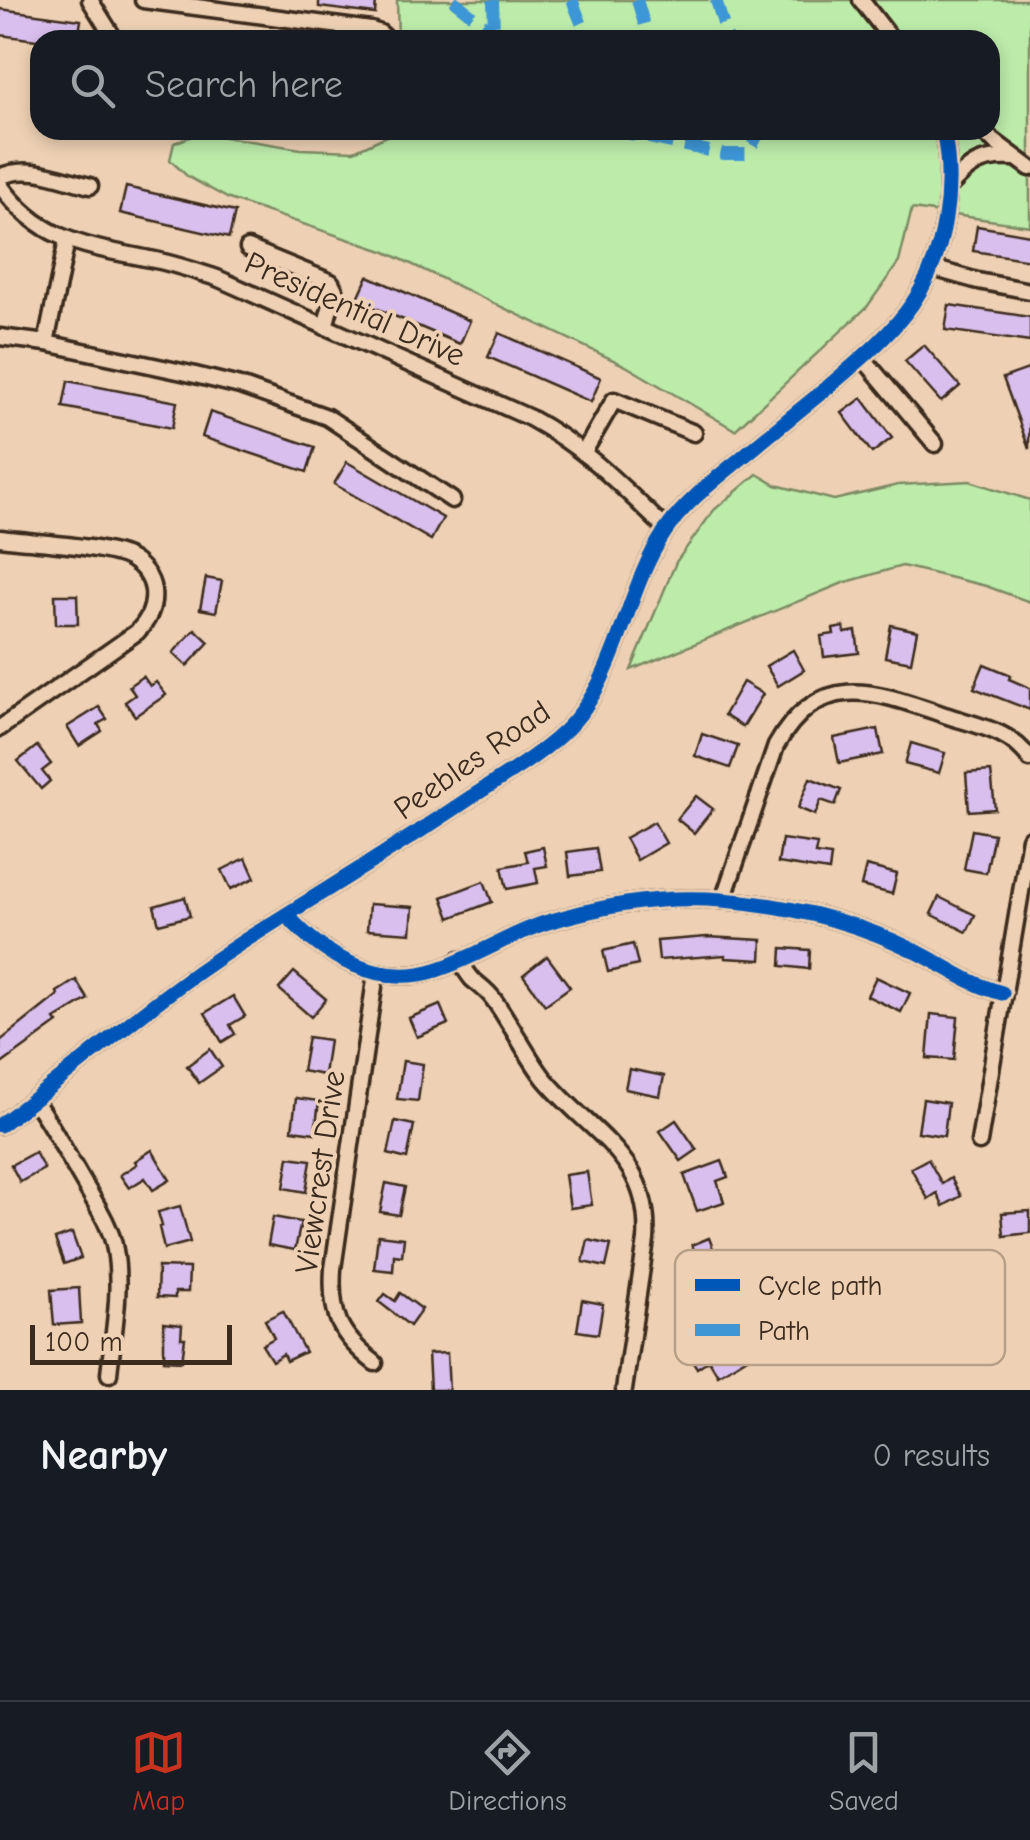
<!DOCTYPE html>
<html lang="en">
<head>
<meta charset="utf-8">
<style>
	:root { --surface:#171b24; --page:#242831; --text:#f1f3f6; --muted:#9ea1a6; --line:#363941; --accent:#c8321e }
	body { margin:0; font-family:"Comic Neue",sans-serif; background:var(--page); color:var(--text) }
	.scale { position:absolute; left:30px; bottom:25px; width:202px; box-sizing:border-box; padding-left:10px; border:5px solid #3b2a1e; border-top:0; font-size:28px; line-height:35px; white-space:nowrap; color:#3b2a1e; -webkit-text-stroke:8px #eed1b4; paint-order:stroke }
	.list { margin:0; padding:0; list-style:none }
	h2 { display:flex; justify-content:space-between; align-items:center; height:130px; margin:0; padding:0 40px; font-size:42px }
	h2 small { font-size:32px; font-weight:400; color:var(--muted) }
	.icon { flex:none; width:55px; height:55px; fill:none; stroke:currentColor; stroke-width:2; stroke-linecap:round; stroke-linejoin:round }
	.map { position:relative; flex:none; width:1030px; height:1390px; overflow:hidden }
	.search { position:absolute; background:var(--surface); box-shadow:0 5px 15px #0003; left:30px; right:30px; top:30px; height:110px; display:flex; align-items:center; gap:25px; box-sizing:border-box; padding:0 35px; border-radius:30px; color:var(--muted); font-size:38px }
	.sheet { height:310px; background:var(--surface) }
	nav { display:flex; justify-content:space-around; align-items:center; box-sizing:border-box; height:140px; border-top:2px solid var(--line); background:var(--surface); font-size:28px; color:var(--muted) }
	nav a { display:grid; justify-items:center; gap:5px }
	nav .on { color:var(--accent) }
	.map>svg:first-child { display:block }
	.green { fill:#bcebaa; stroke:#7c8a64; stroke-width:2.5 }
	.building { fill:#d9bfed; stroke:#3b2a1e; stroke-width:2.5 }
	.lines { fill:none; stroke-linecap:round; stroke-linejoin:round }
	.minor-casing { stroke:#3b2a1e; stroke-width:21 }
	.minor { stroke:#eed1b4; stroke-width:14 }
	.quiet { stroke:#3e96d5; stroke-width:12; stroke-dasharray:25 12; stroke-linecap:butt }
	.cycleway-casing { stroke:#eed1b4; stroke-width:21 }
	.cycleway { stroke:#0057b8; stroke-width:15 }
	.labels { text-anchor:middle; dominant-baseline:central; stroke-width:8; stroke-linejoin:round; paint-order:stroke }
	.street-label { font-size:32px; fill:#3b2a1e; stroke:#eed1b4 }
	.key { fill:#eed1b4; stroke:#b89f87; stroke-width:2.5 }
	.key-label { font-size:28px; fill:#3b2a1e }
</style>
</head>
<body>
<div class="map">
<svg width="1030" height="1390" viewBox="0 0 1030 1390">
	<rect width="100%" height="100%" fill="#eed1b4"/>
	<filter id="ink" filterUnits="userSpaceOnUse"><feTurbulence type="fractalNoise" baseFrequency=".01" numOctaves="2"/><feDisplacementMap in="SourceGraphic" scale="20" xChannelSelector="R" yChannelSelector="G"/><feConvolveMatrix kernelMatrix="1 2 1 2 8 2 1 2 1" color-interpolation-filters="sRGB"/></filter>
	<g filter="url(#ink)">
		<g class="green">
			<polygon points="397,0 1030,0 1030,226 912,209 899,262 867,307 735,430 626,366 386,252 229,199 187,176 170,160 174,143 200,133 301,149 354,151 400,130 990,130 990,40 398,40"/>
			<polygon points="757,474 776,485 834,500 898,485 970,481 1030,500 1030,602 986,586 902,566 843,583 631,670 676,562 714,510"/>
		</g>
		<g class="building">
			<polygon points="319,0 376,0 375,14 319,7"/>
			<polygon points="0,9 81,20 78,40 36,40 0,35"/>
			<polygon points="126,187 235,212 229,238 120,213"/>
			<polygon points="977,226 1030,235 1030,260 973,251"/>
			<polygon points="368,276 470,321 460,344 357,300"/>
			<polygon points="949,305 1030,317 1030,342 945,330"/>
			<polygon points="499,333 601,378 591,402 488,357"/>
			<polygon points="924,345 960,386 941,402 905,361"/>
			<polygon points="1028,369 1030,375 1029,449 1003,378"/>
			<polygon points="68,381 177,402 172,428 63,407"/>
			<polygon points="862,398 892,438 872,453 842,413"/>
			<polygon points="210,412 315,447 307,472 202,437"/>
			<polygon points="347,462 443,518 431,540 334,484"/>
			<polygon points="206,578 222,581 216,612 200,609"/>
			<polygon points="55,595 77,595 78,624 56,624"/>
			<polygon points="891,625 917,631 911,662 885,657"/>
			<polygon points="844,627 845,633 856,631 859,653 824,657 821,636 834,634 833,629"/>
			<polygon points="195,629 209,642 187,666 173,653"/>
			<polygon points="793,650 804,670 778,686 766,666"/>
			<polygon points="984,664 1011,675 1009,679 1030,688 1030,710 974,688"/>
			<polygon points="143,676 150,686 156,682 166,695 135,716 125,702 135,695 129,686"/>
			<polygon points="743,682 763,694 743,727 724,715"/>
			<polygon points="99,707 107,719 98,724 102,731 79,746 67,727"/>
			<polygon points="878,729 883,754 839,763 834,738"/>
			<polygon points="702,734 738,746 730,768 695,756"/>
			<polygon points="911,743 945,753 939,773 905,764"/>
			<polygon points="37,746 51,764 42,771 50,781 41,789 18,761"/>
			<polygon points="991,771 995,809 969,811 966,773"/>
			<polygon points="810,778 841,790 835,805 821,800 815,815 798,808"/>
			<polygon points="696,796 713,809 694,833 677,819"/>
			<polygon points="654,822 666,843 637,860 625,838"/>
			<polygon points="972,830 994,834 986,873 964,869"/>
			<polygon points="782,839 817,844 815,854 831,856 829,871 778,863"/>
			<polygon points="543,847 547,866 535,868 538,883 507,889 502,867 528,862 525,851"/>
			<polygon points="596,848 600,872 570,876 567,852"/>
			<polygon points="246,858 255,878 231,889 222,870"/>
			<polygon points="866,866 897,874 892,894 861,886"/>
			<polygon points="484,881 492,902 450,918 442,897"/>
			<polygon points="185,897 190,916 159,924 154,906"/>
			<polygon points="939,897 975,915 967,932 931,914"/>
			<polygon points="369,904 413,907 411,933 367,930"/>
			<polygon points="707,937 762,940 761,960 725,958 725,955 659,960 657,941"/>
			<polygon points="633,944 638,965 608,972 603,951"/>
			<polygon points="782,948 810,950 809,969 781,966"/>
			<polygon points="547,956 570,987 545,1005 523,975"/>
			<polygon points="294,972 326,999 311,1017 279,989"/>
			<polygon points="876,977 910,993 901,1012 867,996"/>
			<polygon points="76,980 88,999 55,1019 58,1023 0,1065 0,1041 58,995 57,992"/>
			<polygon points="233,996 245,1016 230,1025 235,1034 222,1042 205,1013"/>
			<polygon points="440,1005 448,1024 417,1037 409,1018"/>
			<polygon points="931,1014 958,1017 954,1060 927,1058"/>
			<polygon points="308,1037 329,1040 324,1075 302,1071"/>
			<polygon points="210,1049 222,1067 199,1083 187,1066"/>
			<polygon points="403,1061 423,1064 418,1101 397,1099"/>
			<polygon points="629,1069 664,1076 660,1096 625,1089"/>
			<polygon points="296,1098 319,1101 315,1133 292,1130"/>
			<polygon points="923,1099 948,1103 944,1136 918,1132"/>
			<polygon points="676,1120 697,1150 681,1161 660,1131"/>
			<polygon points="395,1121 414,1125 407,1159 388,1154"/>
			<polygon points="152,1150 170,1180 153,1190 145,1178 129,1188 120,1175 137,1164 135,1161"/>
			<polygon points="35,1152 44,1169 20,1182 11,1165"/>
			<polygon points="289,1157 311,1160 306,1192 284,1188"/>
			<polygon points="928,1159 942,1184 951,1178 961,1196 943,1206 937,1193 928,1199 911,1168"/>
			<polygon points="722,1161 728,1177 717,1181 724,1202 697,1211 684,1175"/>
			<polygon points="587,1172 592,1205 570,1208 565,1175"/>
			<polygon points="386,1183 405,1187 399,1215 380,1212"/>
			<polygon points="180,1206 190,1242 164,1249 159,1227 162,1226 158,1212"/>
			<polygon points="1030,1211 1030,1233 1004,1236 1002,1213"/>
			<polygon points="273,1217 301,1222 295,1250 268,1245"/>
			<polygon points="72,1233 81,1258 64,1264 55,1239"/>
			<polygon points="378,1235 404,1238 402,1256 394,1255 393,1271 374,1269"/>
			<polygon points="709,1238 720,1266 703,1273 692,1245"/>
			<polygon points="588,1240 611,1245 606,1267 583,1262"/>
			<polygon points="158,1267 189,1268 188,1292 175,1292 175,1298 157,1297"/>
			<polygon points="79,1288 81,1323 54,1325 51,1290"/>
			<polygon points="400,1293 422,1309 410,1326 379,1302 385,1294 395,1301"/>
			<polygon points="702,1294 714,1342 736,1328 752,1354 718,1375 709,1360 697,1368 685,1349 698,1342 688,1297"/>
			<polygon points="582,1300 603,1304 598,1334 577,1331"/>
			<polygon points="283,1311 305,1352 286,1361 283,1354 272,1361 262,1345 274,1338 265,1320"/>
			<polygon points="164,1323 182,1325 181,1338 185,1338 182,1361 164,1360"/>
			<polygon points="447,1353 449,1390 430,1390 428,1354"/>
		</g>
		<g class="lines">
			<defs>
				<g id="minor">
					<polyline points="90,0 115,40"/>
					<polyline points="143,0 371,30 380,33 388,40"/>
					<polyline points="861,0 892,40"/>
					<polyline points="979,130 1030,168"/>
					<path d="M 0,177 C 27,163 62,179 90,186"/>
					<path d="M 0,185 C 41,242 86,246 150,259 C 173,263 195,271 217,278 L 530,418 C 587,449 620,485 666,529"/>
					<path d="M 948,188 C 970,164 981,156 1014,158"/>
					<polyline points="248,248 331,282 335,290 325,327"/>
					<polyline points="932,268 978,281 1030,291"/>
					<polyline points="0,337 46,343 187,373 240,386 327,417 452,500"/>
					<polyline points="46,343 67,240"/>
					<polyline points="863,358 935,444"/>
					<polyline points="584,452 614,400 694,433"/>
					<path d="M 0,538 C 29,542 109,546 131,559 C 142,566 151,577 153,590 C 155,607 148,621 137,632 L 0,728"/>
					<path d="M 723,900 L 776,746 C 821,665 882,694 951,717 C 980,726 1012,732 1030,759"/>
					<path d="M 287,915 C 323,957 380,988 436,970 C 475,958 509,934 548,922 C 604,905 664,895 722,900 C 788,905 853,921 913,950 C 943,964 970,985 1002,993"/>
					<path d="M 459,960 C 463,966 467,973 472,979 C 480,986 488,991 494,1000 C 512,1025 525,1053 544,1078 C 590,1134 652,1157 646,1240 L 624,1390"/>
					<path d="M 34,1100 C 52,1125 66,1153 82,1180 C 94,1201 111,1225 115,1250 C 122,1290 113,1334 109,1374"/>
					<path d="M 0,1125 C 79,1067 152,1000 235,947 C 313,897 393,850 470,798 C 499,779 531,761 557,738 C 619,686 621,598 664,533 C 683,504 712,482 739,460 C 768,436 797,412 827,388 C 857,362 889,337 912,304 C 946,255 955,187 943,130"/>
					<polyline points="979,1142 1030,838"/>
					<path d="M 375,1363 C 339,1335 330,1315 333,1269 L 376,973"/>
				</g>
			</defs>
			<use href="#minor" class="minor-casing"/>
			<use href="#minor" class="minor"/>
			<g class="quiet">
				<polyline points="453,0 503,40"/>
				<polyline points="493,0 494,32"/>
				<polyline points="572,0 588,40"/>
				<polyline points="637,0 649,40"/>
				<polyline points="716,0 728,40"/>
				<polyline points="612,130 723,154 747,154 758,135 757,130"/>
			</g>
			<defs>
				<g id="cycleway">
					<path d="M 287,915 C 323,957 380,988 436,970 C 475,958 509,934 548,922 C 604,905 664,895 722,900 C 788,905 853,921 913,950 C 943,964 970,985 1002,993"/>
					<path d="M 0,1125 C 79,1067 152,1000 235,947 C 313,897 393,850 470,798 C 499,779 531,761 557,738 C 619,686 621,598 664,533 C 683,504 712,482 739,460 C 768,436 797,412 827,388 C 857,362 889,337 912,304 C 946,255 955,187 943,130"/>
				</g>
			</defs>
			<use href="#cycleway" class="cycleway-casing"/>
			<use href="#cycleway" class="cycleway"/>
		</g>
	</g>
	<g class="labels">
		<g class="street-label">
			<text transform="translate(355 309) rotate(24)">Presidential Drive</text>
			<text transform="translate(472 760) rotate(-35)">Peebles Road</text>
			<text transform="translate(320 1172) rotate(-82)">Viewcrest Drive</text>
		</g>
	</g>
	<rect x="675" y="1250" width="330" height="115" rx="15" class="key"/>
	<rect x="695" y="1279" width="45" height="12" fill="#0057b8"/>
	<rect x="695" y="1324" width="45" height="12" fill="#3e96d5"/>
	<g class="key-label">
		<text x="758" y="1295">Cycle path</text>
		<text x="758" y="1340">Path</text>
	</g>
</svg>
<div class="scale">100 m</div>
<div class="search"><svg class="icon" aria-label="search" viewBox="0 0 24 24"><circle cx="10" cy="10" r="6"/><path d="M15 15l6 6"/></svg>Search here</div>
</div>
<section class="sheet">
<h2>Nearby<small>0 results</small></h2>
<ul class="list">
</ul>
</section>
<nav>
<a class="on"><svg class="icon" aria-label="map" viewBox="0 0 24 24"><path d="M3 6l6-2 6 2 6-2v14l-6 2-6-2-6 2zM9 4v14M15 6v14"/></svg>Map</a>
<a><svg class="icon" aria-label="directions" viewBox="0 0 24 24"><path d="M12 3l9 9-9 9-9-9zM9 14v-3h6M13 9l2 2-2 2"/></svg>Directions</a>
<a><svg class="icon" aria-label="saved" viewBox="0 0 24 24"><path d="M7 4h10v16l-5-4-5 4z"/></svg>Saved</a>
</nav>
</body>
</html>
